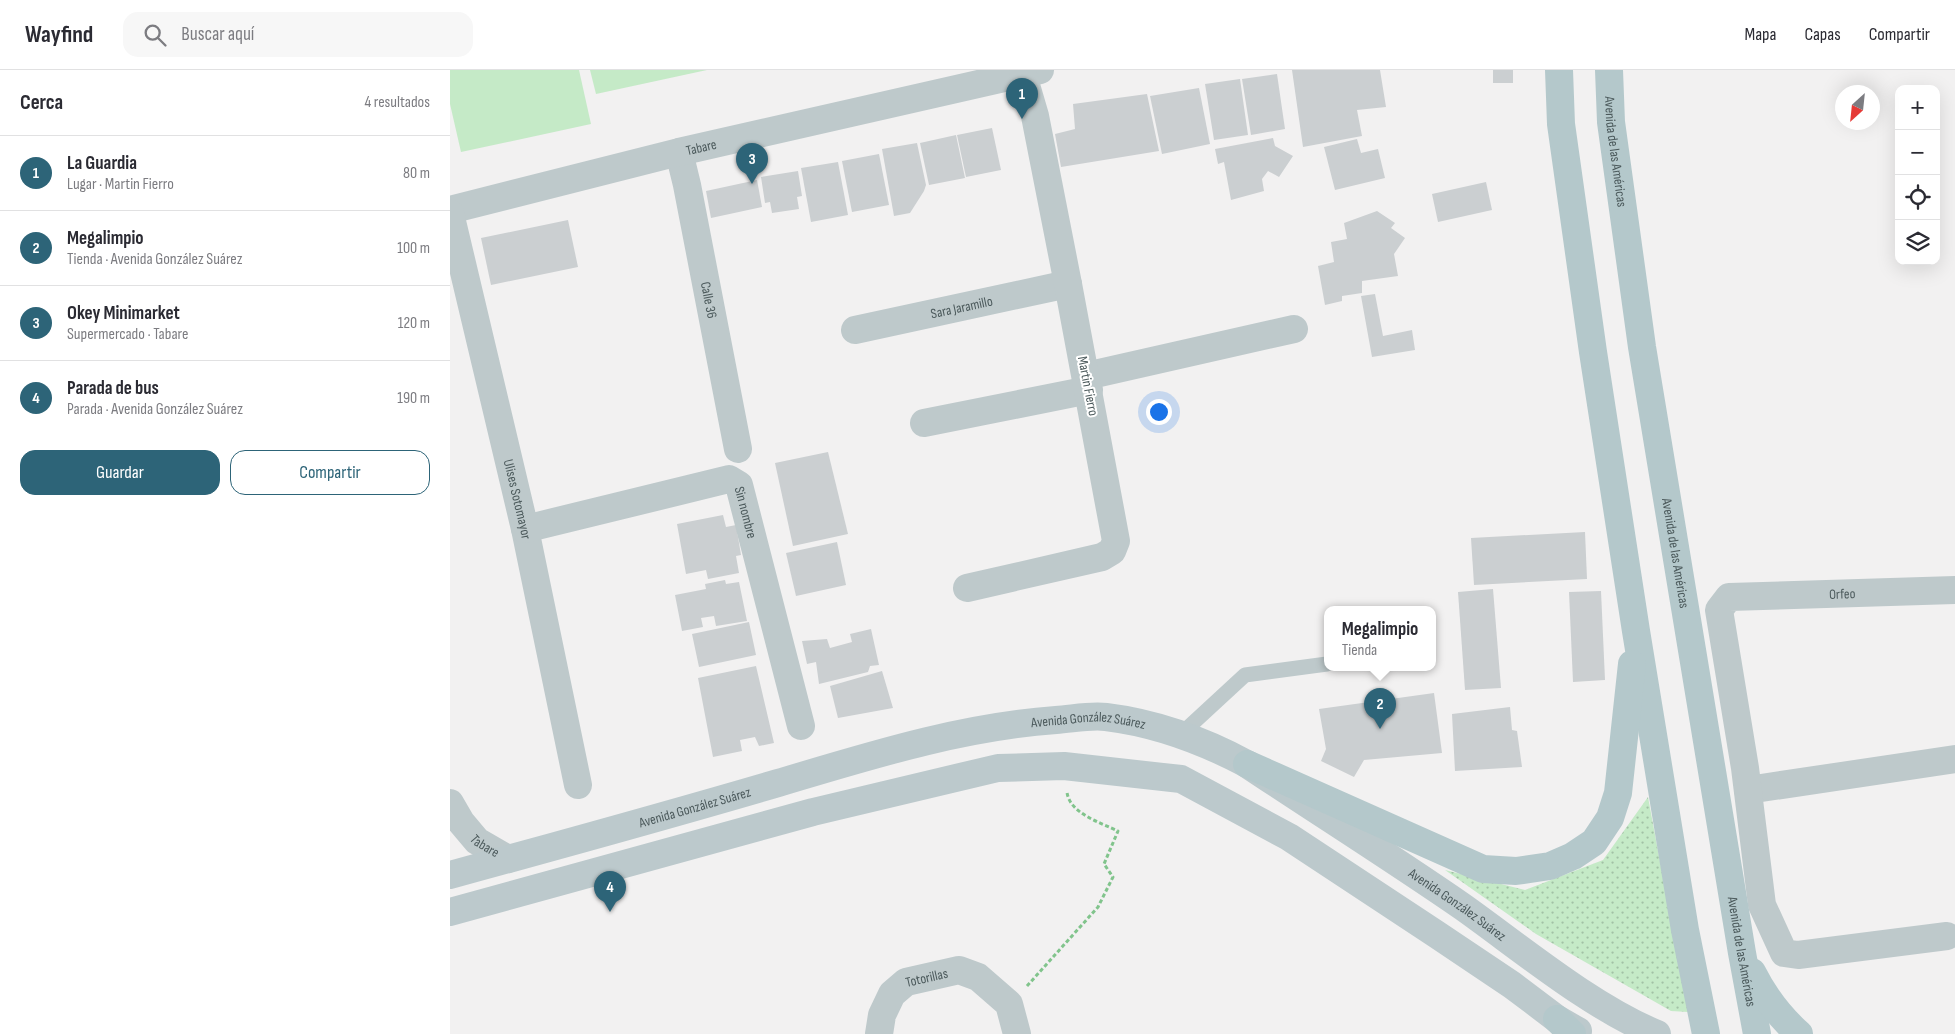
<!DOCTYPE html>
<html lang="es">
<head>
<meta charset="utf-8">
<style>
	:root { --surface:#fff; --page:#f7f7f7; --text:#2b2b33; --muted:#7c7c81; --line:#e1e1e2; --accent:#2d6478 }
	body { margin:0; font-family:"Sofia Sans Condensed",sans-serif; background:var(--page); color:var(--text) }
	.controls { position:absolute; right:15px; top:15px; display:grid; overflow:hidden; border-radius:10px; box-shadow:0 5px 20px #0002 }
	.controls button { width:45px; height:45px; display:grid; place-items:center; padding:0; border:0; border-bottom:1px solid var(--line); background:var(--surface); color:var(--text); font:25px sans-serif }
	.compass { position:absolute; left:1385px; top:15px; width:45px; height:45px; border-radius:50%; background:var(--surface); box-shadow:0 5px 20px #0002; rotate:207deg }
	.you { position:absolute; left:708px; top:341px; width:18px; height:18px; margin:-12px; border:4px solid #fff; border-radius:50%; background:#1a73e8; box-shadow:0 0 0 8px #1a73e833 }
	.badge { display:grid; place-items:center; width:32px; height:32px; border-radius:50%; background:var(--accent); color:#fff; font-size:16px; font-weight:700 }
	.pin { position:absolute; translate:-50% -41px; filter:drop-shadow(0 1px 2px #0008) }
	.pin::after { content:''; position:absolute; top:26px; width:18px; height:15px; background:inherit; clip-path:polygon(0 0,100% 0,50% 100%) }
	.popup { position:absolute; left:874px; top:536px; width:112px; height:65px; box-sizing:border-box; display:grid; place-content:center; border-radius:10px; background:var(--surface); filter:drop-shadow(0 1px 4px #0005); font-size:16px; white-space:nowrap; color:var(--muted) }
	.popup b { font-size:19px; color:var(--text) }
	.popup::after { content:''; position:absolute; left:50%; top:100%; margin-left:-10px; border:10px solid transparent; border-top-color:var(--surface) }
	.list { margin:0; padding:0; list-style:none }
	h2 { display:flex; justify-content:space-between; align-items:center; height:65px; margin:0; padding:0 20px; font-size:21px }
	h2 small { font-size:16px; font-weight:400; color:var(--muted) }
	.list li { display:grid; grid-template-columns:32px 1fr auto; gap:15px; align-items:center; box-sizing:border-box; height:75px; padding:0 20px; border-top:1px solid var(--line) }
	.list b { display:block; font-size:19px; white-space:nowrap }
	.list p { margin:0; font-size:16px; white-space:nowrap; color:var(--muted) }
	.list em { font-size:16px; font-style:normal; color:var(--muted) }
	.actions { display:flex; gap:10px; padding:15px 20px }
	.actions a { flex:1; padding:11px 0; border:1px solid var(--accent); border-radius:15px; text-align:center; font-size:18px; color:var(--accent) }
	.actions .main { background:var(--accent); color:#fff }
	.icon { flex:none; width:28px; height:28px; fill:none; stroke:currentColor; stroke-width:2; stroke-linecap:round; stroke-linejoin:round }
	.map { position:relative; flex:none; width:1505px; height:964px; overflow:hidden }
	header { display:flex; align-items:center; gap:30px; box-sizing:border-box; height:70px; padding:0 25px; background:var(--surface); border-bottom:1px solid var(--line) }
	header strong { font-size:24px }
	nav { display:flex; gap:28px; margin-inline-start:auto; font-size:18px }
	.search { width:350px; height:45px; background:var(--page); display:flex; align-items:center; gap:12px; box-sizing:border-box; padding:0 18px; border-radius:15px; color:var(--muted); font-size:19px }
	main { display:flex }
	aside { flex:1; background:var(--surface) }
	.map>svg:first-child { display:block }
	.grass { fill:url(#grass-dots) }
	.park { fill:#c5eac7 }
	.building { fill:#cbcfd1 }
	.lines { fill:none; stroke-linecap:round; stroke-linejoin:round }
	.path { stroke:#81c48c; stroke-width:3; stroke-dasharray:4 2.5; stroke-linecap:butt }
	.lane { stroke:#bec9cb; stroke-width:15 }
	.street { stroke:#bec9cb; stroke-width:28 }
	.secondary { stroke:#bcc9cc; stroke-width:28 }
	.primary { stroke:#b4c8cb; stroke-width:28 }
	.labels { text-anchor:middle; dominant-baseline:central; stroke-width:4; stroke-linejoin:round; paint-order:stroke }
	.street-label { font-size:14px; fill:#4b595b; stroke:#fff }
</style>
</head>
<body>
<header>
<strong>Wayfind</strong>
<div class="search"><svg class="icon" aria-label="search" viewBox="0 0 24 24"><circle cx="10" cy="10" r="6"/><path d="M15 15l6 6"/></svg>Buscar aquí</div>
<nav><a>Mapa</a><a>Capas</a><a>Compartir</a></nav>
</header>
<main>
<aside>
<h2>Cerca<small>4 resultados</small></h2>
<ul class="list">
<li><span class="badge">1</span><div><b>La Guardia</b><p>Lugar · Martin Fierro</p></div><em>80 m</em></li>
<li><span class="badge">2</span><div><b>Megalimpio</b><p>Tienda · Avenida González Suárez</p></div><em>100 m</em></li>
<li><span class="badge">3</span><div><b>Okey Minimarket</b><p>Supermercado · Tabare</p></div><em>120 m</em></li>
<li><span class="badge">4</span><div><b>Parada de bus</b><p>Parada · Avenida González Suárez</p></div><em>190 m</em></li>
</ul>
<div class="actions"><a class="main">Guardar</a><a>Compartir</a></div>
</aside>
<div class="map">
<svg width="1505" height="964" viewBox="0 0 1505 964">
	<defs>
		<pattern id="grass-dots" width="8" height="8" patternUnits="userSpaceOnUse" patternTransform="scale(1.25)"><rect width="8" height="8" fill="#c5eac7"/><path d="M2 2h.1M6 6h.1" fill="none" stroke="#a2c1a5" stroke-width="1.8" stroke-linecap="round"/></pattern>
	</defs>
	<rect width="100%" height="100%" fill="#f2f1f1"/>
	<polygon class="grass" points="1198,727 1238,942 1221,941 1086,864 995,800 1075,820 1153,790"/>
	<g class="park">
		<polygon points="0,0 129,0 141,54 11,82 0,34"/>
		<polygon points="140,0 257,0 146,24"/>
	</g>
	<g class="building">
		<polygon points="842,0 930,0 936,37 907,40 912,66 853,77"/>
		<rect x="1043" y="0" width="20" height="13"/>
		<polygon points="827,4 835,59 801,65 792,9"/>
		<polygon points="790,9 798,65 764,70 755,14"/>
		<polygon points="749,18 760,74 712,84 700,26"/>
		<polygon points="697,24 709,81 611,97 605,64 625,59 623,34"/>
		<polygon points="542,58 551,100 516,107 507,65"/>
		<polygon points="506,65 515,108 479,115 470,73"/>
		<polygon points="823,68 825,76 843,86 829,107 818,101 812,109 814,121 781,130 774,92 768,94 765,79"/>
		<polygon points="907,69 911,83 928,79 935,108 885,120 874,77"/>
		<polygon points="467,73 476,115 474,121 460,143 444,146 432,79"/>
		<polygon points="429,84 439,135 402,142 392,91"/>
		<polygon points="388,92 398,145 361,152 351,98"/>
		<polygon points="348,101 352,126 347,127 349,139 322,143 320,132 315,133 311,107"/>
		<polygon points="307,110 312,137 261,148 256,121"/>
		<polygon points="1036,112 1042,140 988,152 982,124"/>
		<polygon points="927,141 945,153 941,158 955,168 944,184 948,206 912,211 912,223 892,226 892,231 875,235 868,196 884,192 881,172 897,169 894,153"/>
		<polygon points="118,150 128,197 41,215 31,168"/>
		<polygon points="925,224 933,266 962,260 965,280 922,287 911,226"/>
		<polygon points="378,382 398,464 343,476 325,393"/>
		<polygon points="273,445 276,457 286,455 291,485 286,486 289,503 258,509 256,500 236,504 227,454"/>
		<polygon points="1135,462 1137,509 1024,515 1021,468"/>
		<polygon points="387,472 396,515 346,526 336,483"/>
		<polygon points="275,510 276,514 289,512 297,551 266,556 264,546 251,548 253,557 232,561 225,525 256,519 255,514"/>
		<polygon points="1043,519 1051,618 1015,620 1008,522"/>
		<polygon points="1151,521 1155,610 1123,612 1119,522"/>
		<polygon points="299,552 306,585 249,597 242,564"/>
		<polygon points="421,559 429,595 420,596 418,602 369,614 366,592 357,594 352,571 377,569 380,578 402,572 400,564"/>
		<polygon points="306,596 324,673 309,676 305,667 290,670 292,681 263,687 248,608"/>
		<polygon points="432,601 443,638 388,648 380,616"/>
		<polygon points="984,623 992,683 914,690 904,707 871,691 876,679 869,639"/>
		<polygon points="1060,637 1062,660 1067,661 1072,697 1005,701 1002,644"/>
	</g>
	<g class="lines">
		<path class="path" d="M 577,916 L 648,837 L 663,807 L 654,794 L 668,761 C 651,753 619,743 617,722"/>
		<polyline class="lane" points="730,665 795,605 877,594"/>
		<g class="street">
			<path id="s1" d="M 229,82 L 237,115 L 288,379"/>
			<path id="s2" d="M 0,140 L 229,82 L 590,0"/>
			<path id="s3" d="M 0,143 L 75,459 L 128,715"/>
			<path id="s4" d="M 405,260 L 618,214"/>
			<polyline points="636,306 844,259"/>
			<polyline points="474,353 639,320"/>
			<path id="s5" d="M 75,459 L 279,409 L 289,415 L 351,656"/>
			<polyline points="517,518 652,487 662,481 666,471 618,214 585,46 573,5"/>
			<polyline points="1298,720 1505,689"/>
			<path id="s6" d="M 0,733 L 11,752 L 27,771 L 58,789"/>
			<path id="s7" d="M 1497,866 L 1348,885 L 1334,883 L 1312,835 L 1295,698 L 1269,540 L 1279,527 L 1505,520"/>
			<path id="s8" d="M 429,964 L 432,945 L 442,924 L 456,912 L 509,900 L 528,907 L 559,934 L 567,964"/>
		</g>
		<g class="secondary">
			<path id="s9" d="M 0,805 C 110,775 219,745 328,713 C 419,686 510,657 606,650 C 622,649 640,645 656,647 C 705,653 754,671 797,694 C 869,742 942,788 1013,837 C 1072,879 1140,936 1207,964"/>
			<polyline points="0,842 363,742 548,698 614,696 731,709 839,767 986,864 1062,915 1107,949 1128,961"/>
		</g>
		<g class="primary">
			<polyline points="1109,0 1111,54 1143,282 1186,561 1235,860 1256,964"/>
			<path id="s10" d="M 1159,0 L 1161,52 L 1192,277 L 1292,883 L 1307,964"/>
			<polyline points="797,694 1033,799 1066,801 1100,796 1123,786 1144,772 1160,748 1168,723 1182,594"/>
			<path d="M 1302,902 C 1314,926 1329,946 1349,964"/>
			<polyline points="1107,949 1122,964"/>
		</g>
	</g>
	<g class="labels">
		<g class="street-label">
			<text stroke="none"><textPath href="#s2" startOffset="259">Tabare</textPath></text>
			<text stroke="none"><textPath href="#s10" startOffset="82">Avenida de las Américas</textPath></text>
			<text stroke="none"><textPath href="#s1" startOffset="151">Calle 36</textPath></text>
			<text stroke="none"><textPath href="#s4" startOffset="109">Sara Jaramillo</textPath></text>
			<text transform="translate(638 316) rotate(79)">Martin Fierro</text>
			<text stroke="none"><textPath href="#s3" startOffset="294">Ulises Sotomayor</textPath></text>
			<text stroke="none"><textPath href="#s5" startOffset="250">Sin nombre</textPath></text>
			<text stroke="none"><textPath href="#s10" startOffset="488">Avenida de las Américas</textPath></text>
			<text stroke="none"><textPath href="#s7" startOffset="645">Orfeo</textPath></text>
			<text stroke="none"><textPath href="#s9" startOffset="659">Avenida González Suárez</textPath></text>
			<text stroke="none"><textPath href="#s9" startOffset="254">Avenida González Suárez</textPath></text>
			<text stroke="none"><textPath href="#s6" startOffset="56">Tabare</textPath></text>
			<text stroke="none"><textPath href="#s9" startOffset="1079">Avenida González Suárez</textPath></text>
			<text stroke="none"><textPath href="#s10" startOffset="892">Avenida de las Américas</textPath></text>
			<text stroke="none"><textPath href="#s8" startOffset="82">Totorillas</textPath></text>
		</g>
	</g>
</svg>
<div class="controls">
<button>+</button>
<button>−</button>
<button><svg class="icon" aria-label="locate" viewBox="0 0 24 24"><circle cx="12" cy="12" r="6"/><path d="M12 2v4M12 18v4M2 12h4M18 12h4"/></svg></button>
<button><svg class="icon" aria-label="layers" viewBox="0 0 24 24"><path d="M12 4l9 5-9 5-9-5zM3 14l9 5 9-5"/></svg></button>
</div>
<svg class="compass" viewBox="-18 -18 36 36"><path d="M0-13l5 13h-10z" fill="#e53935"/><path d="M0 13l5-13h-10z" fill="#7c7c81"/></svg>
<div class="you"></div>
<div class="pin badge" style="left:572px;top:49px">1</div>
<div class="pin badge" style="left:930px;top:659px">2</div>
<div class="popup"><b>Megalimpio</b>Tienda</div>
<div class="pin badge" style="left:302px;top:114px">3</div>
<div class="pin badge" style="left:160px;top:842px">4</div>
</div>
</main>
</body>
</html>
